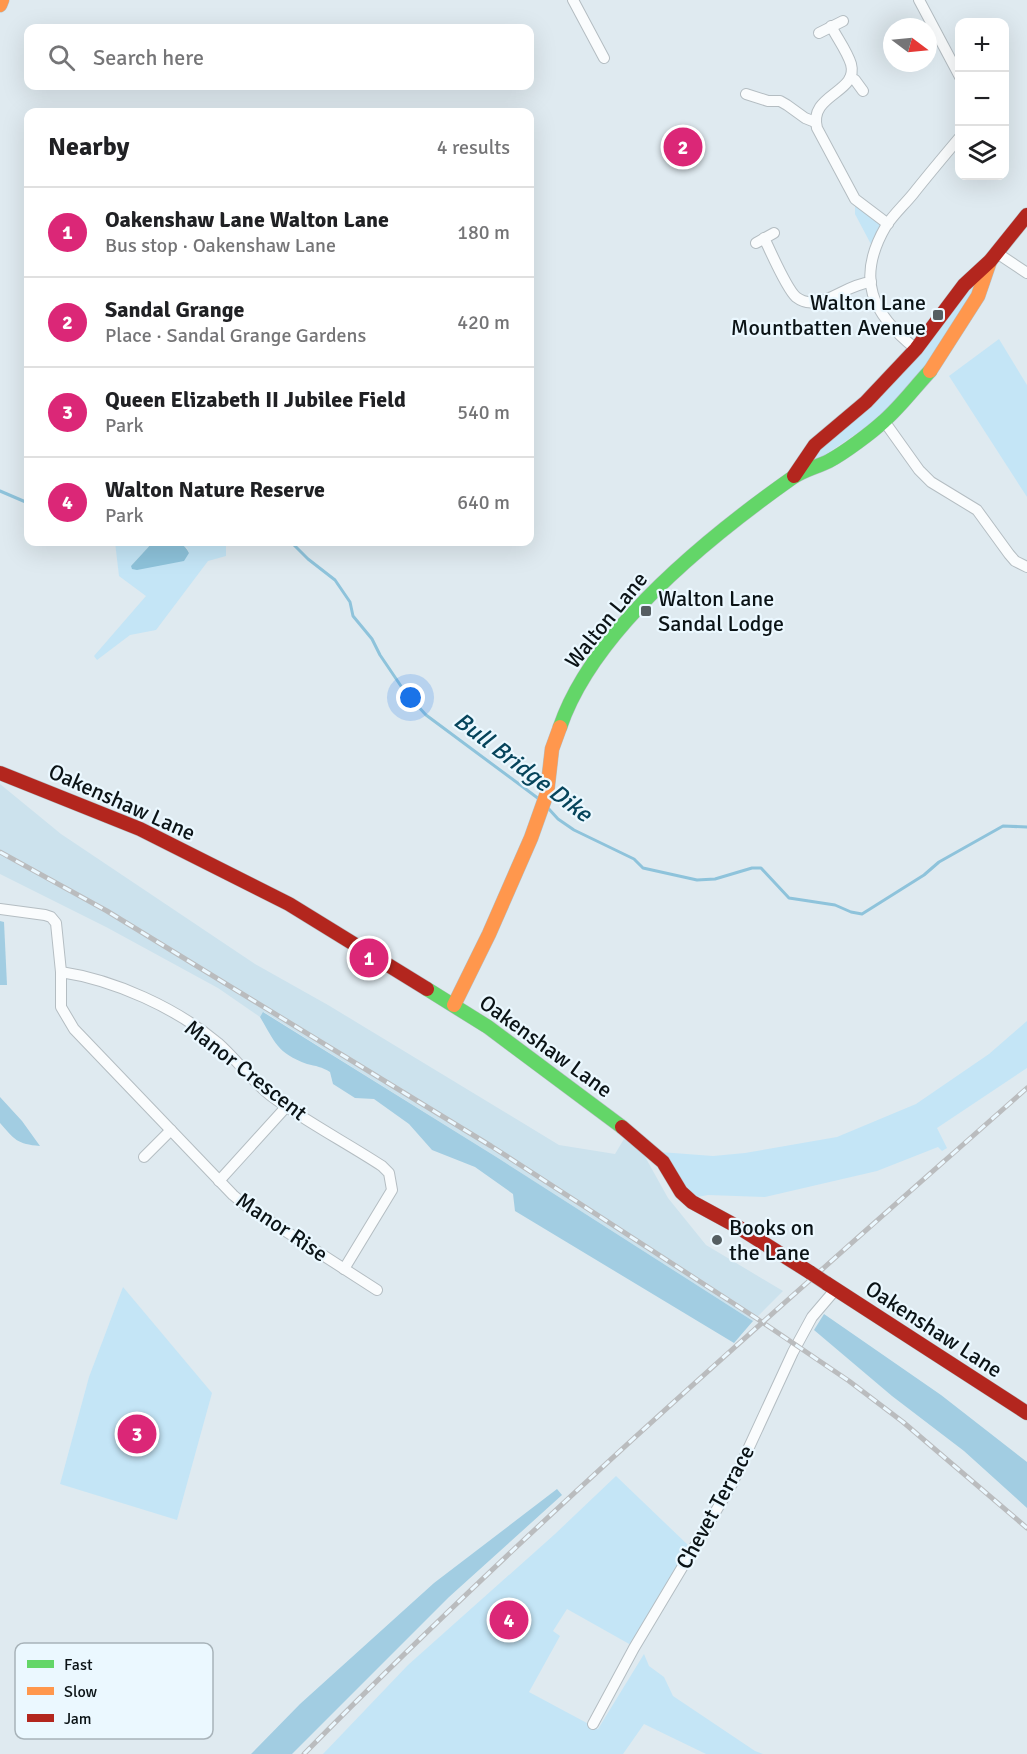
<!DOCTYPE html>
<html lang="en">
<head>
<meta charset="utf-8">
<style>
	:root { --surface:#fff; --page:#f2f2f2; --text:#202124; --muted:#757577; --line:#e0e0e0; --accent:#db2777 }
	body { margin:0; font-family:Signika,sans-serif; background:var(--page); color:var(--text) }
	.controls { position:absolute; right:18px; top:18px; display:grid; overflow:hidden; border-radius:12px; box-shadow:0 6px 24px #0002 }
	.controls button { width:54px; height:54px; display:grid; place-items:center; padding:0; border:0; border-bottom:2px solid var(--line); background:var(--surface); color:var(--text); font:30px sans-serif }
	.compass { position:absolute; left:883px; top:18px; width:54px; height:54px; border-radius:50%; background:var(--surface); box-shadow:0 6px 24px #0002; rotate:106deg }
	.you { position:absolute; left:411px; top:698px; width:21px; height:21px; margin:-15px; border:4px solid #fff; border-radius:50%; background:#1a73e8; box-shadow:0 0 0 9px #1a73e833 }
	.badge { display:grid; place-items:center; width:39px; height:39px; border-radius:50%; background:var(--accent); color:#fff; font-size:20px; font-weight:700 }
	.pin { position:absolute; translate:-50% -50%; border:3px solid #fff; box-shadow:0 2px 6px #0006 }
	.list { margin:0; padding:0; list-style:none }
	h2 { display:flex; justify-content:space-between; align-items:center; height:78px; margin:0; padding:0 24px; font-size:26px }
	h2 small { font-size:20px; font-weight:400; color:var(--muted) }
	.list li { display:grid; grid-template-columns:39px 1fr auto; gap:18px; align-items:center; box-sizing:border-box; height:90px; padding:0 24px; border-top:2px solid var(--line) }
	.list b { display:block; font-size:22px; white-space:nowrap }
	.list p { margin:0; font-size:20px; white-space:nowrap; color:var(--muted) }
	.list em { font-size:20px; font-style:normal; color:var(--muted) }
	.icon { flex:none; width:33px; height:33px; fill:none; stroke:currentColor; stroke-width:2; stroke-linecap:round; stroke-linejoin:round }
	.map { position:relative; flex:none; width:1027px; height:1754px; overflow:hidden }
	.search { position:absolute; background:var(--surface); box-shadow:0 6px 24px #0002; left:24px; top:24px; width:510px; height:66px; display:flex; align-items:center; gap:15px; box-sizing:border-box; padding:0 21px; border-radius:12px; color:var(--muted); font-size:22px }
	.panel { position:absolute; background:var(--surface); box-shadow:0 6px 24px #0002; left:24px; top:108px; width:510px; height:438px; border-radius:12px }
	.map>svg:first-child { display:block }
	.built { fill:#cce2ed }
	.green { fill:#c4e5f6 }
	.forest { fill:#a2cde2 }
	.water { fill:#8ec3db }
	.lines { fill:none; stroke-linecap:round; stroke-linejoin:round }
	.stream { stroke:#8ec3db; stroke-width:3 }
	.street-casing { stroke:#b4bdc2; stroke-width:12 }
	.fast-casing { stroke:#b4bdc2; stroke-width:15 }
	.slow-casing { stroke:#b4bdc2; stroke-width:15 }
	.jam-casing { stroke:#b4bdc2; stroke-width:15 }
	.street { stroke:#fafcfd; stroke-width:10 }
	.fast { stroke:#63d668; stroke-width:14 }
	.slow { stroke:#ff974d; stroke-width:14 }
	.jam { stroke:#b3261e; stroke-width:14 }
	.rail-casing { stroke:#babcbe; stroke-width:5 }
	.rail { stroke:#ebf8ff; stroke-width:3; stroke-dasharray:9; stroke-linecap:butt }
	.jam-bridge-casing { stroke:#b4bdc2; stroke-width:15; stroke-linecap:butt }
	.jam-bridge { stroke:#b3261e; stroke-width:14 }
	.poi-dot { fill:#555e62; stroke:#ebf8ff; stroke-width:2 }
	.labels { text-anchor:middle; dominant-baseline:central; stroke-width:4.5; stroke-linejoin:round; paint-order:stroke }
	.poi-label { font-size:22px; fill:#0b1316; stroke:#ebf8ff; text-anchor:start }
	.street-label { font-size:22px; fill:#0b1316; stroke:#ebf8ff }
	.water-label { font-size:24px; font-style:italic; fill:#06445b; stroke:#ebf8ff }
	.key { fill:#ebf8ff; stroke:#a8b3b9; stroke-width:1.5 }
	.key-label { font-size:16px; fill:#0b1316 }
</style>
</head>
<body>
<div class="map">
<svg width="1027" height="1754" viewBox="0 0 1027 1754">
	<rect width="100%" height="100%" fill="#dfeaf0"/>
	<polygon class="built" points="0,784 61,834 255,964 328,1005 559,1145 615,1154 624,1139 643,1153 668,1198 706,1245 783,1291 753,1321 498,1158 264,1012 260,1017 218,988 108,928 0,874"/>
	<g class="green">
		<polygon points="855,199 888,224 874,250 855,214"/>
		<polygon points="990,261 978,296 900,404 794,476"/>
		<polygon points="999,339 1027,385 1027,497 949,376"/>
		<polygon points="115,542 153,542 131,566 189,553 187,548 175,542 224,542 226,546 226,556 208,561 156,630 130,635 97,660 94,656 146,596 119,576"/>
		<polygon points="1027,1021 1027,1068 937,1128 947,1148 942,1151 938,1147 877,1171 765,1197 708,1195 697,1197 684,1185 660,1152 713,1156 745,1153 837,1137 916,1104 989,1054"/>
		<polygon points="123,1287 212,1393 177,1520 60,1484 89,1377"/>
		<polygon points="616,1476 689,1546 631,1645 567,1609 553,1631 560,1636 529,1692 598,1729 644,1654 649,1666 664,1677 673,1696 755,1751 763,1754 706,1754 644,1724 623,1754 323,1754 408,1665 555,1534"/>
	</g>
	<g class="forest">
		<polygon points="0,921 4,922 7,985 0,985"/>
		<path d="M 263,1012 L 498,1158 L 753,1321 L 734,1343 L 515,1211 L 513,1194 L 475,1167 L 432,1150 L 409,1124 L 374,1099 L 355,1098 L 333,1084 L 330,1072 C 322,1067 316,1066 307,1064 C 277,1053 275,1042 260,1017 Z"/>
		<path d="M 0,1097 L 22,1121 L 40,1146 C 17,1144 15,1140 0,1123 Z"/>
		<polygon points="824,1314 941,1395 1027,1462 1027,1508 964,1451 892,1396 814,1330"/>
		<polygon points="557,1489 562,1495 449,1597 292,1754 251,1754 300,1704 434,1583"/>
	</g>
	<path class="water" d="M 153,542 C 166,541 183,539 189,553 L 184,561 L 137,570 L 132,569 L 131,566 Z"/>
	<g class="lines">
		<g class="stream">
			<polyline points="0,491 28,503"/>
			<polyline points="291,542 308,559 335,580 350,602 353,616 372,639 380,655 405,692 426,715 539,799"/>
			<polyline points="548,808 558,819 574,830 634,859 643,868 697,880 715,879 752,868 761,868 789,898 835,905 851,912 862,914 924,875 939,862 1003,826 1027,827"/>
		</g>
		<defs>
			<g id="street">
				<polyline points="573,0 604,58"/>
				<polyline points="919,0 960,77"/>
				<path d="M 831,26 C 837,38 847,51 851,64 C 859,93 808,94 817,128 L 855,199 L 888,224"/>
				<polyline points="819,33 843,21"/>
				<polyline points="850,78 855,80 863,91"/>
				<polyline points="746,94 768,101 780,101 787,105 805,118 815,122"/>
				<path d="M 764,238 C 771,252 786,288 796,297 C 805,304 817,304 827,299 C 842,293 854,284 871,282"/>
				<polyline points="756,243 774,233"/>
				<polyline points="997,253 1027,273"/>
				<path d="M 916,349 C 872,314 855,279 886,226 C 893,215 904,205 913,194 C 928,175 944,156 960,137"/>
				<polyline points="884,421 919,470 931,482 977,510 1009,554 1015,561 1027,567"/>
				<polyline points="0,909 45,915 51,917 56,923 61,972 61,1007 74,1029 233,1195 245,1205 377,1290"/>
				<path d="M 61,972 C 115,980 176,1008 218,1043 C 236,1059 251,1080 270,1095 C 303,1120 347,1143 382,1166 L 389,1173 L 392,1190 L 344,1269"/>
				<polyline points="144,1157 171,1130"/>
				<polyline points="219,1181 287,1106"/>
				<polyline points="593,1724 634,1648 732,1484 793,1352 812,1317 835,1290"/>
			</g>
			<g id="fast">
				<path d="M 560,727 C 593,630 710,536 792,478 C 803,470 817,467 829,461 C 844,453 871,433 884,421 C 901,406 915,387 930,371"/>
				<polyline points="427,989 488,1027 622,1127"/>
			</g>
			<g id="slow">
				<polyline points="0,5 2,0"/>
				<polyline points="930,371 978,296 990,261"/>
				<polyline points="454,1005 489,934 531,838 547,793 552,749 560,727"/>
			</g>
			<g id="jam">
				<polyline points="794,476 815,445 866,402 916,349 964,285 990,261 1027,215"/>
				<polyline points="0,773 140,829 289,904 427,989"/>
				<polyline points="622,1127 663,1162 681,1192 692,1202 738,1227 811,1273"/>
				<polyline points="826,1283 1027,1413"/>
			</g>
		</defs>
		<use href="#street" class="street-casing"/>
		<use href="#fast" class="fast-casing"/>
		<use href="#slow" class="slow-casing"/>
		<use href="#jam" class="jam-casing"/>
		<use href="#street" class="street"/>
		<use href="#fast" class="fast"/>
		<use href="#slow" class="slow"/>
		<use href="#jam" class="jam"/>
		<defs>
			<g id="rail">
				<polyline points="0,852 107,911 406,1094 491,1146 756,1318 849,1381 903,1422 1027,1528"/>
				<path d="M 304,1754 C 534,1520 782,1305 1027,1088"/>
			</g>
		</defs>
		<use href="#rail" class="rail-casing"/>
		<use href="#rail" class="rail"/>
		<defs>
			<polyline id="jam-bridge" points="811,1273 826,1283"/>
		</defs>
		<use href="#jam-bridge" class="jam-bridge-casing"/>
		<use href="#jam-bridge" class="jam-bridge"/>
	</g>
	<g class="poi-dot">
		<rect x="932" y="309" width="12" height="12" rx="3"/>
		<rect x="640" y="605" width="12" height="12" rx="3"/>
		<circle cx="717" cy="1240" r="6"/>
	</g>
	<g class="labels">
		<g class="poi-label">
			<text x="926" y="302" text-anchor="end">Walton Lane<tspan x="926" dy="25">Mountbatten Avenue</tspan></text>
			<text x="658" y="598">Walton Lane<tspan x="658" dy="25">Sandal Lodge</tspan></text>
			<text x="729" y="1227">Books on<tspan x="729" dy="25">the Lane</tspan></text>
		</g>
		<g class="street-label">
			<text transform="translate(606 620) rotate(-51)">Walton Lane</text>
			<text transform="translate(122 802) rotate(24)">Oakenshaw Lane</text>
			<text transform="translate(546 1046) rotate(36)">Oakenshaw Lane</text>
			<text transform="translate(246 1070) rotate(38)">Manor Crescent</text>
			<text transform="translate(282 1227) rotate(34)">Manor Rise</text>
			<text transform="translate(934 1329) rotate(33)">Oakenshaw Lane</text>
			<text transform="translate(715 1507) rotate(-61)">Chevet Terrace</text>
		</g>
		<g class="water-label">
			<text transform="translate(523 767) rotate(37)">Bull Bridge Dike</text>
		</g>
	</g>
	<rect x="15" y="1643" width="198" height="96" rx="9" class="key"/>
	<rect x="27" y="1660" width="27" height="8" fill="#63d668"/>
	<rect x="27" y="1687" width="27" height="8" fill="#ff974d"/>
	<rect x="27" y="1714" width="27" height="8" fill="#b3261e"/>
	<g class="key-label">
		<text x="64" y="1670">Fast</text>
		<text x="64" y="1697">Slow</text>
		<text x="64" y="1724">Jam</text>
	</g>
</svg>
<div class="controls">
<button>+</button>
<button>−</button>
<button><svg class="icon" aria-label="layers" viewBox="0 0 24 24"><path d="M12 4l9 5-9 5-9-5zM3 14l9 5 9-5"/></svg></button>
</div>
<svg class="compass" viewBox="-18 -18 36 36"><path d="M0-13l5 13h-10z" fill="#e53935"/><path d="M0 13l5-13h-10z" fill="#757577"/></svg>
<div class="you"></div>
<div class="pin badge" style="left:369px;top:958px">1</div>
<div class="pin badge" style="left:683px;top:147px">2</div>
<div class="pin badge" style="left:137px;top:1434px">3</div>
<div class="pin badge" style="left:509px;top:1620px">4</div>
<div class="search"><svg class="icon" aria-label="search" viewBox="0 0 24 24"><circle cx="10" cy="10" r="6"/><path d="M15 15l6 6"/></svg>Search here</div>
<section class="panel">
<h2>Nearby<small>4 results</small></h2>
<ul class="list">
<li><span class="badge">1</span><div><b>Oakenshaw Lane Walton Lane</b><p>Bus stop · Oakenshaw Lane</p></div><em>180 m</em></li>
<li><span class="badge">2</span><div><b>Sandal Grange</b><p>Place · Sandal Grange Gardens</p></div><em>420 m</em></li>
<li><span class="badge">3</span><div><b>Queen Elizabeth II Jubilee Field</b><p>Park</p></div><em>540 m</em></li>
<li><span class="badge">4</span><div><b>Walton Nature Reserve</b><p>Park</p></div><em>640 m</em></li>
</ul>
</section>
</div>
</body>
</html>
